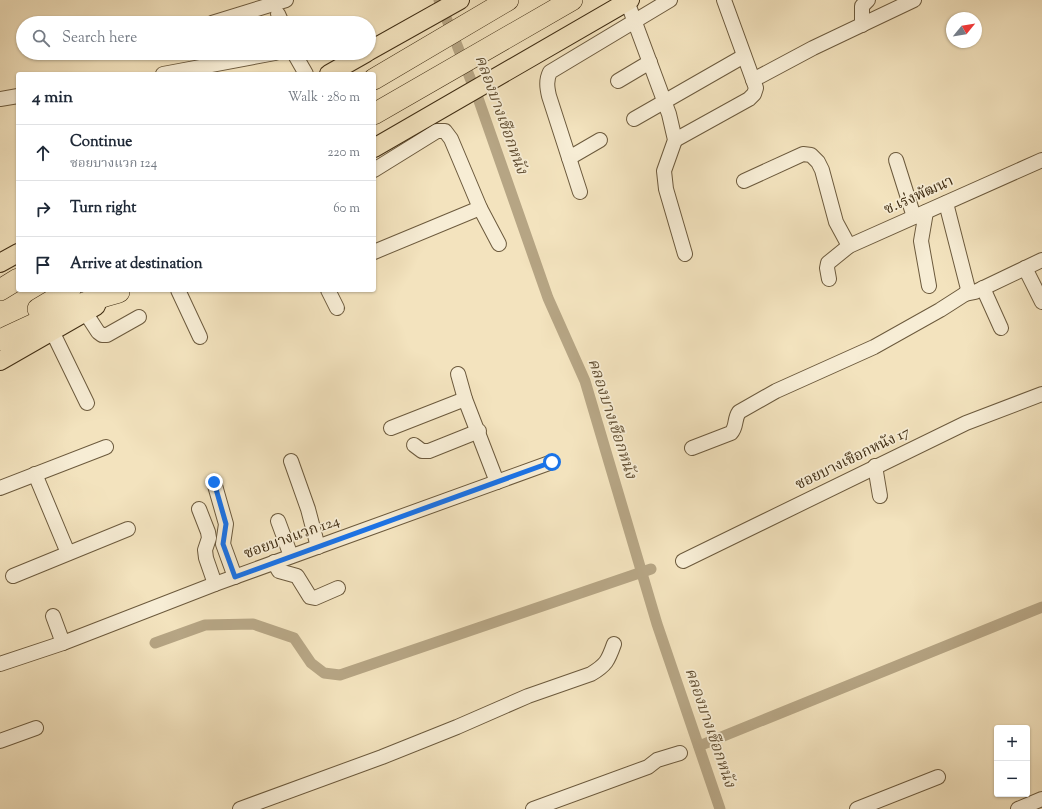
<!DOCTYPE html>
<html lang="en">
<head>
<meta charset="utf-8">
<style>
	:root { --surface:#fff; --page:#f2f2f3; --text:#1f2937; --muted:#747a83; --line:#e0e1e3 }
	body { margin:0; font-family:"Sorts Mill Goudy","Noto Serif Thai",serif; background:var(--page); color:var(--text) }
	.controls { position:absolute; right:12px; bottom:12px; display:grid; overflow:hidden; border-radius:4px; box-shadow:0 1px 3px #0004 }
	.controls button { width:36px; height:36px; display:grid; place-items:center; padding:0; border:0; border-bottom:1px solid var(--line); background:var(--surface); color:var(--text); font:20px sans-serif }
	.compass { position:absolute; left:946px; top:12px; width:36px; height:36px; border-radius:50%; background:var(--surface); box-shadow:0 1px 3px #0004; rotate:60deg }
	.stop { position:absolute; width:12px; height:12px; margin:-9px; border:3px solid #1a73e8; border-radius:50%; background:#fff }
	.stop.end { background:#1a73e8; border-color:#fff; box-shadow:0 1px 4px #0008 }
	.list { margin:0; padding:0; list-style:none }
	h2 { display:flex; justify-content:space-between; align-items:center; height:52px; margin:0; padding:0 16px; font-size:17px }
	h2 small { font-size:13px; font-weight:400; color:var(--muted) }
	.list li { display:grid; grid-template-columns:26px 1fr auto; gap:12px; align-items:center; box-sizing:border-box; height:56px; padding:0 16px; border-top:1px solid var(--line) }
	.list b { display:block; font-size:15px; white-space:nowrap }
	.list p { margin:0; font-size:13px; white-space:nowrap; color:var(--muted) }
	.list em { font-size:13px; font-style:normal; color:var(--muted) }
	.icon { flex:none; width:22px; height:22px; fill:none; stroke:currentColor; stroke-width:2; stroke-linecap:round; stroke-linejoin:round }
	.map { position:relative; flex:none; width:1042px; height:809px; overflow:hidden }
	.search { position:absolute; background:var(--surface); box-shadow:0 1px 3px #0004; left:16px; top:16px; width:360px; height:44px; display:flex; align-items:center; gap:10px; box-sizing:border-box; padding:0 14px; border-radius:22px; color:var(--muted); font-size:15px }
	.panel { position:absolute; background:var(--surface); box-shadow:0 1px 3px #0004; left:16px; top:72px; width:360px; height:220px; border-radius:4px }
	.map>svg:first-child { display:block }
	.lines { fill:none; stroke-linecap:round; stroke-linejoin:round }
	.canal { stroke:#b6a584; stroke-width:11 }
	.minor-casing { stroke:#6c5a3d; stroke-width:16 }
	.major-casing { stroke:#3f2c12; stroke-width:20 }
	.highway-casing { stroke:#3f2c12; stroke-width:22 }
	.minor { stroke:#f7edd5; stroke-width:14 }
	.major { stroke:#f3e3be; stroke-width:18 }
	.highway { stroke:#f3e3be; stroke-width:21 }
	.route { stroke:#1a73e8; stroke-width:5 }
	.labels { text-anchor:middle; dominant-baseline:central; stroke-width:3.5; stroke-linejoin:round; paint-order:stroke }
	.street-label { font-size:15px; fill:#3f2c12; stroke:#f7edd5 }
	.water-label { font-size:16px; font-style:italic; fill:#635034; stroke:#f7edd5 }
</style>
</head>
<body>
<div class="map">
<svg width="1042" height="809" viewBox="0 0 1042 809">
	<rect width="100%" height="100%" fill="#f3e3be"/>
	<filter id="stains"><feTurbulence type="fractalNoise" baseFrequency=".005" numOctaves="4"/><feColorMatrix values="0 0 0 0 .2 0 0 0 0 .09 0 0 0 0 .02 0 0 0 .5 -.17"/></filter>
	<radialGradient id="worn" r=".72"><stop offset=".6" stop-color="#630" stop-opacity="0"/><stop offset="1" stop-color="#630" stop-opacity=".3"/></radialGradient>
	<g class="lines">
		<g class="canal">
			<polyline points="439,0 478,98 548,298 585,381 657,624 720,809"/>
			<polyline points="155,643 205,625 253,624 294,638 311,663 324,673 340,675 651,569"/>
			<polyline points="699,746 1042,607"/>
		</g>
		<defs>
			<g id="minor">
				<polyline points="627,1 669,114 675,140 664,171 666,189 685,254"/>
				<polyline points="278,14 282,23"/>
				<polyline points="212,23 286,0"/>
				<polyline points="862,25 862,6 868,0"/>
				<polyline points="294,53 306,74"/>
				<polyline points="163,74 275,53"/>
				<polyline points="753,80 813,48 914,0"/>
				<polyline points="618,81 650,62"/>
				<polyline points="0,99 18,96"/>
				<polyline points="634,119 744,56"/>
				<polyline points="675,140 749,99 754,94 756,88 724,0"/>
				<polyline points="569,158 600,140"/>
				<polyline points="896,160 914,217"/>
				<polyline points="374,170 437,131 445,131 451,139 480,208 499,244"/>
				<polyline points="744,181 803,154 811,155 818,162 822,170 836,222 849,246"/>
				<path d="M 580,192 L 549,96 C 547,87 546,80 550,72 L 670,0"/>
				<polyline points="926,212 921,241 929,286"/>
				<polyline points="374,252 480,208"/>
				<polyline points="1025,268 1042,302"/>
				<polyline points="829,279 827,268 828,263 849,246 1042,160"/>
				<polyline points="983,288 1001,328"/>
				<polyline points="178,290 200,337"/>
				<polyline points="328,290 337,308"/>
				<polyline points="965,294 975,292 1042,260"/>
				<polyline points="85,312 98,332 102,335 107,335 139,317"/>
				<polyline points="52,331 87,403"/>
				<polyline points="458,374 465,399 497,482"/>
				<polyline points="391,428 465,399"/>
				<polyline points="414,445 422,451 429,451 479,431"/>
				<path d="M 692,448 L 731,433 C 737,427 734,419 739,412 L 776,391 L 874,347 L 940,310 L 965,294 L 968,289 L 967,285 L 946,203"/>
				<polyline points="291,461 308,509 318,547"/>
				<polyline points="875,466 880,496"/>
				<polyline points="35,474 68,553"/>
				<polyline points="214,482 226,524 223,544 235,577"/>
				<polyline points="0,488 106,447"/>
				<polyline points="199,509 208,532 209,538 205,550 206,558 215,584"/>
				<polyline points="278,521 291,556"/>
				<polyline points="683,561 966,423 1042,394"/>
				<polyline points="274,562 279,571 297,576 310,597 315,598 338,588"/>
				<polyline points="13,576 128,529"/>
				<polyline points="53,616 63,643"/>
				<polyline points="0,664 63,643 215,584 552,462"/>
				<polyline points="0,741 36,728"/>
				<path d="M 240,809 L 382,757 L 457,727 L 528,696 L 591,674 C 606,665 608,661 614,644"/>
				<polyline points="533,809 648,767 657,760 680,753"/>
				<polyline points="857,809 938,777"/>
				<polyline points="1018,809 1042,799"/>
			</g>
			<g id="major">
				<polyline points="369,51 460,0"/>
				<polyline points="329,74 366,53"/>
				<polyline points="374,148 630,0"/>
				<polyline points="0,263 18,253"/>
				<polyline points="0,361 96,306"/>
			</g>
			<g id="highway">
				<polyline points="374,79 508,0"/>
				<polyline points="374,114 572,0"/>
				<polyline points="0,290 18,279"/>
				<polyline points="38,309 70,290"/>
				<path d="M 0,340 C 39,322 77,303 119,292"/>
			</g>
		</defs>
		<use href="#minor" class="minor-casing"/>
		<use href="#major" class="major-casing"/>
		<use href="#highway" class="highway-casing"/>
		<use href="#minor" class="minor"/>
		<use href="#major" class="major"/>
		<use href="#highway" class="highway"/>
	</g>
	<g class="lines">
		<polyline class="route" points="214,482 226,524 223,544 235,577 552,462"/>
	</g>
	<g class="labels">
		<g class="street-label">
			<text transform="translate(919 196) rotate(-24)">ซ.เร่งพัฒนา</text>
			<text transform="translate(853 459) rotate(-26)">ซอยบางเชือกหนัง 17</text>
			<text transform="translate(292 538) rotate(-20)">ซอยบางแวก 124</text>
		</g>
		<g class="water-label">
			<text transform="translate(500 115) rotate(70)">คลองบางเชือกหนัง</text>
			<text transform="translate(611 419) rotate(72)">คลองบางเชือกหนัง</text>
			<text transform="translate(709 728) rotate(71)">คลองบางเชือกหนัง</text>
		</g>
	</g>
	<rect width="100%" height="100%" filter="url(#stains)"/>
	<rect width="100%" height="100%" fill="url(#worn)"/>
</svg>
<div class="controls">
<button>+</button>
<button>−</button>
</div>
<svg class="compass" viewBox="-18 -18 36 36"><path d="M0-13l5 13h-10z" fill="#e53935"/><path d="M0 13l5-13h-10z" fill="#747a83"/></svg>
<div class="stop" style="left:552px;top:462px"></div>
<div class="stop end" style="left:214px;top:482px"></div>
<div class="search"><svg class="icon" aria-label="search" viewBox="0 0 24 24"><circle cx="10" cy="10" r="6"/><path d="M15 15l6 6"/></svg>Search here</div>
<section class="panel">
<h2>4 min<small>Walk · 280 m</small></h2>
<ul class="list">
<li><svg class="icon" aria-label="ahead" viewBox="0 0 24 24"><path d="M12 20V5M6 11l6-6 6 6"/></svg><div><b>Continue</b><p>ซอยบางแวก 124</p></div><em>220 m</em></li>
<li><svg class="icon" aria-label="right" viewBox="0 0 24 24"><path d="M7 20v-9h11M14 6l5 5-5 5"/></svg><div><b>Turn right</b></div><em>60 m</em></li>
<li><svg class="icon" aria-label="arrive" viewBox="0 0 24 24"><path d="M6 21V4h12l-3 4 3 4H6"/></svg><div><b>Arrive at destination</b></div></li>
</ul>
</section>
</div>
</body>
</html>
